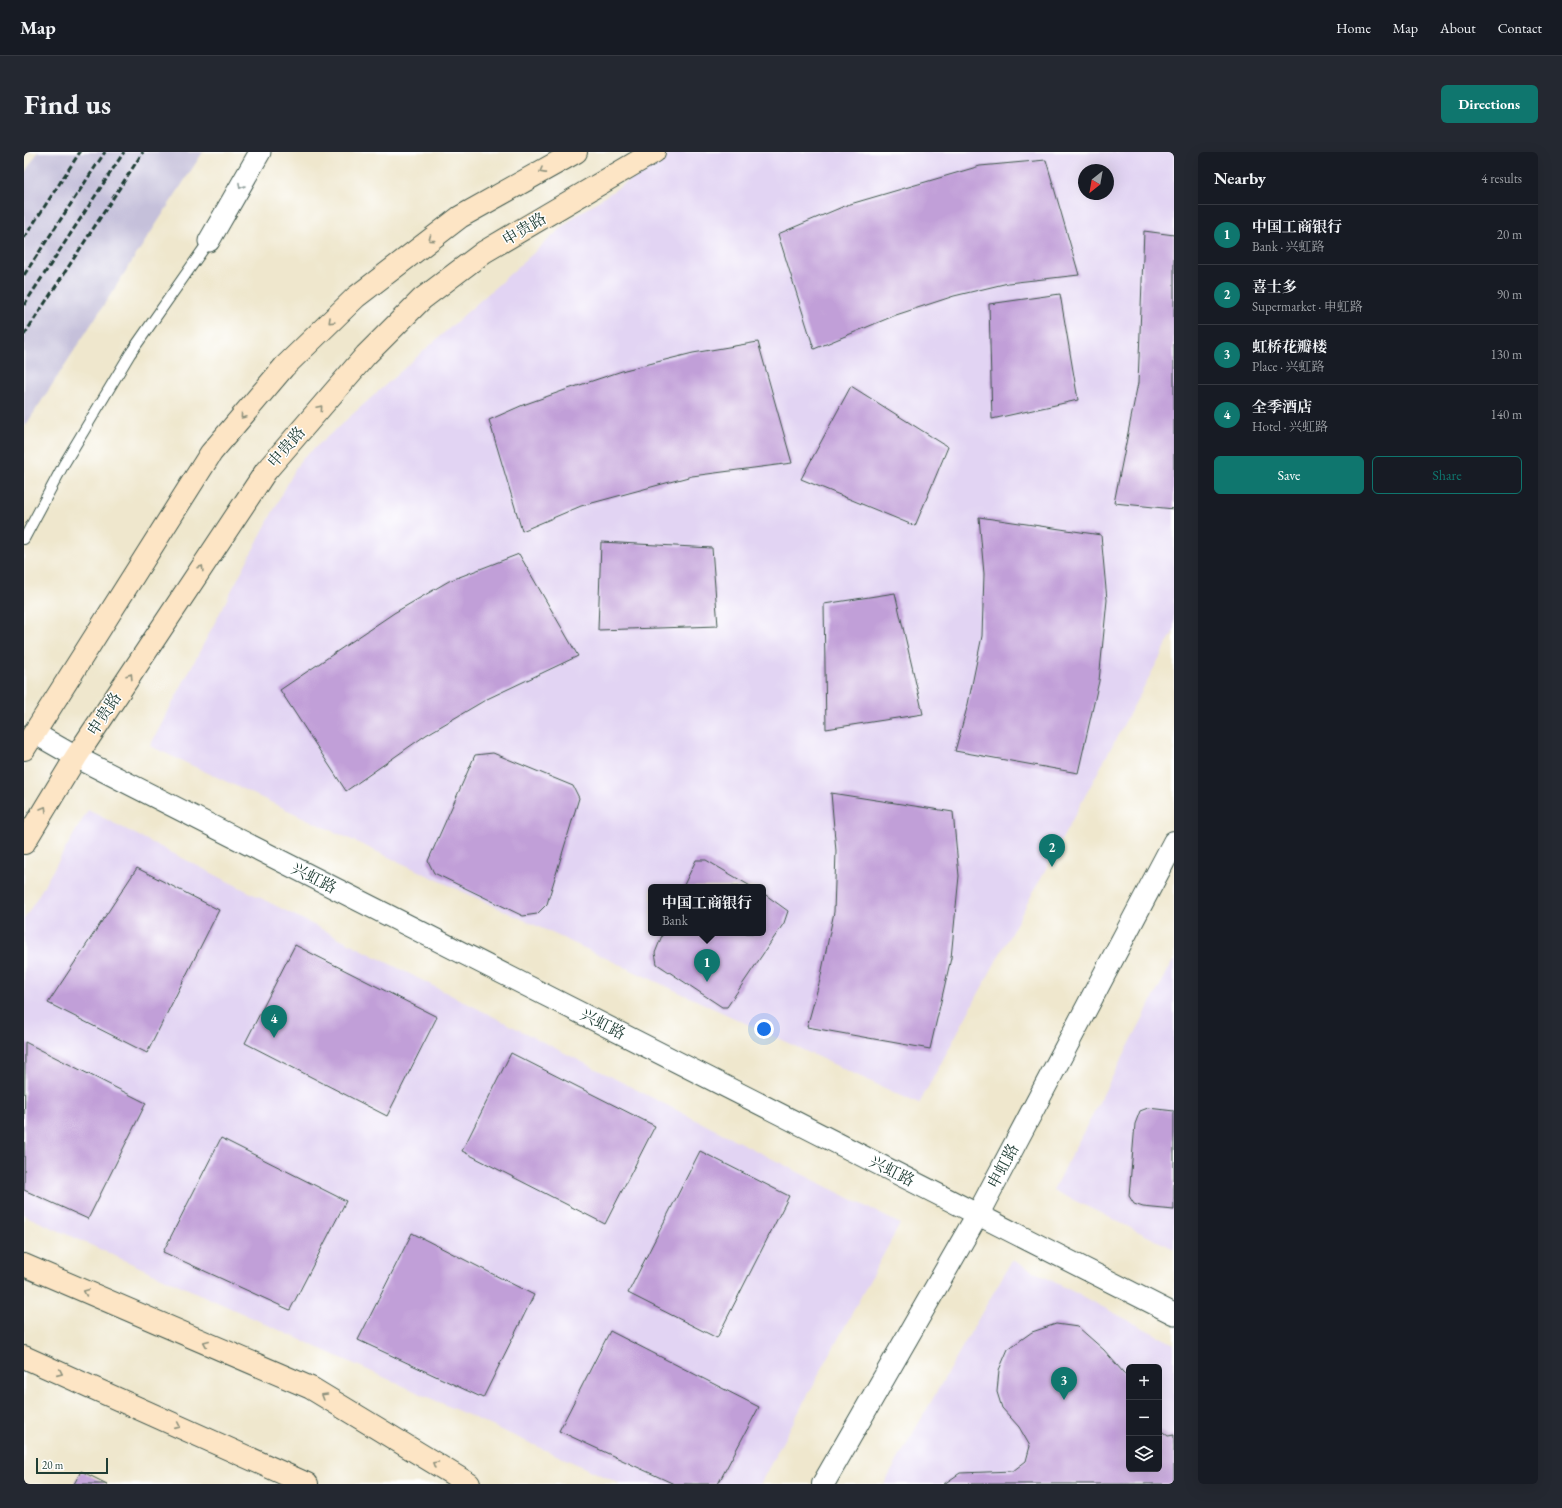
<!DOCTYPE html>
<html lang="en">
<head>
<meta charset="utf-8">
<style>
	:root { --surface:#171b24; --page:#242831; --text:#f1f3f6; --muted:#9ea1a6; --line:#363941; --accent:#0f766e }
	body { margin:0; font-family:"EB Garamond","Noto Serif SC",serif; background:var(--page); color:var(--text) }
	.controls { position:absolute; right:12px; bottom:12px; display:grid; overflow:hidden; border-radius:6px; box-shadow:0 4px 16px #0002 }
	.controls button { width:36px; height:36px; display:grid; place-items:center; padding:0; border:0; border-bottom:1px solid var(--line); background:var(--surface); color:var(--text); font:20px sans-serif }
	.compass { position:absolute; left:1054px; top:12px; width:36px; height:36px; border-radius:50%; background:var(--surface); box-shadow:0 4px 16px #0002; rotate:211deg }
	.scale { position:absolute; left:12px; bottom:10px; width:72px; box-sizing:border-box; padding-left:4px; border:2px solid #1f3d34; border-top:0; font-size:11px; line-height:14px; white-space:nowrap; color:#1f3d34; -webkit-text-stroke:3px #fff; paint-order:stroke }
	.you { position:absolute; left:740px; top:877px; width:14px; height:14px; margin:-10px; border:3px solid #fff; border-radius:50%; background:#1a73e8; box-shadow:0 0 0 6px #1a73e833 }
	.badge { display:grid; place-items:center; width:26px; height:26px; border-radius:50%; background:var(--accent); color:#fff; font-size:13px; font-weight:700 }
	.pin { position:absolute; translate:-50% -33px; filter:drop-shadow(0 1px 2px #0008) }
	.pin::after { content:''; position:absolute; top:21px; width:14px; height:12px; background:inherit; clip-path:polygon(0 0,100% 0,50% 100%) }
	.popup { position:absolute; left:624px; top:732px; width:118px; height:52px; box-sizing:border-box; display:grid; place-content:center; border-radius:6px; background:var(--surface); filter:drop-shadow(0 1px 3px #0005); font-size:13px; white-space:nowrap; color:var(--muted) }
	.popup b { font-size:15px; color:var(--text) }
	.popup::after { content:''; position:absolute; left:50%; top:100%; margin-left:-8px; border:8px solid transparent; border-top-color:var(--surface) }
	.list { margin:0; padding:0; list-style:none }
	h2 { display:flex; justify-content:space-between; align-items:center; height:52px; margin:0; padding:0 16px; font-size:17px }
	h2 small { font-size:13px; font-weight:400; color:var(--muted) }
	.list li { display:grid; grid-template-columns:26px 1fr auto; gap:12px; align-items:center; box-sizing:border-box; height:60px; padding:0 16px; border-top:1px solid var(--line) }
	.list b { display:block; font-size:15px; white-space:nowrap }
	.list p { margin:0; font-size:13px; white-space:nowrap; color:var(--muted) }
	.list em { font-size:13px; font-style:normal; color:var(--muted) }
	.actions { display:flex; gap:8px; padding:12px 16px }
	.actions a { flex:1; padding:9px 0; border:1px solid var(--accent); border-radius:6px; text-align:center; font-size:14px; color:var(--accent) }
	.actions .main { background:var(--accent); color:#fff }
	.icon { flex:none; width:22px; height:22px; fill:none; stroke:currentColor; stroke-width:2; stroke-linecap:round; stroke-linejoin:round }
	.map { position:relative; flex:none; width:1150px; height:1332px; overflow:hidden; border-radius:6px }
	header { display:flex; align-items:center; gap:24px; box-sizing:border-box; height:56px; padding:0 20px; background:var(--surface); border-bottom:1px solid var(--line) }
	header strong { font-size:19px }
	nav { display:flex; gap:22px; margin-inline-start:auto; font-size:14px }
	.intro { display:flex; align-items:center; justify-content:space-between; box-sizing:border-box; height:96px; padding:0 24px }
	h1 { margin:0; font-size:28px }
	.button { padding:10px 18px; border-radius:6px; background:var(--accent); color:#fff; font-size:14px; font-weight:700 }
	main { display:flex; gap:24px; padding:0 24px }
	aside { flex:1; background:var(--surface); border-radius:6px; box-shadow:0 4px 16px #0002 }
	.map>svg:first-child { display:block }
	.built { fill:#e2d4f3; fill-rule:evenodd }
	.industrial { fill:#c5c0da }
	.building { fill:#c19fd8 }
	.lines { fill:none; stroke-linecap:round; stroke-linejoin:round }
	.service-casing { stroke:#3e564b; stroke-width:12 }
	.minor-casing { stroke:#3e564b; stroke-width:23 }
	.tertiary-casing { stroke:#3e564b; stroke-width:24 }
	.secondary-casing { stroke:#3e564b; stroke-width:24 }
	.service { stroke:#fff; stroke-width:10 }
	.minor { stroke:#fff; stroke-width:21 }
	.tertiary { stroke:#fff; stroke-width:22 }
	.secondary { stroke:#fde5c5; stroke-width:22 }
	.rail { stroke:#1f3d34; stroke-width:3; stroke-dasharray:6 3; stroke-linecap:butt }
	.oneway { stroke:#8e917c }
	.oneway2 { stroke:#8f9e9a }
	.labels { text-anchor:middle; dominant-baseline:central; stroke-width:3; stroke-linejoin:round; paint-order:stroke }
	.street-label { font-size:16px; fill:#1f3d34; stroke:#fff }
</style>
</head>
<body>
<header>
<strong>Map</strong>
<nav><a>Home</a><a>Map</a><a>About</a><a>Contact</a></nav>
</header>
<div class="intro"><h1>Find us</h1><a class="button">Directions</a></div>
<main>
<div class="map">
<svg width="1150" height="1332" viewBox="0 0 1150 1332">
	<rect width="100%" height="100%" fill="#fff"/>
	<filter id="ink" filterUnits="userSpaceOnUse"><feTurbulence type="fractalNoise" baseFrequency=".025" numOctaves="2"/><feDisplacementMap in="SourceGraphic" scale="8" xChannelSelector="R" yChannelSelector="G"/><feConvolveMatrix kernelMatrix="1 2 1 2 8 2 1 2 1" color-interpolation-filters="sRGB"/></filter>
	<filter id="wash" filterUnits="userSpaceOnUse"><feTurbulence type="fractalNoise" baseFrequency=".012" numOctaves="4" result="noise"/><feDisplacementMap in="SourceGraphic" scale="16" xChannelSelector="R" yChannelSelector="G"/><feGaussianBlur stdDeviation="0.9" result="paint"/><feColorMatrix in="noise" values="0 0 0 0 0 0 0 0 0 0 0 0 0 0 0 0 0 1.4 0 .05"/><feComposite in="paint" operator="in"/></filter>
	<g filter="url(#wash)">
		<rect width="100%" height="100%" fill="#efe7cd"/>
		<g class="built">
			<path d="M 649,0 L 1150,0 L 1150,479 L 895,952 L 126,594 L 275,310 L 551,64 ZM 1060,18 L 1084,18 L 1084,42 L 1060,42 ZM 627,735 L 739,735 L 739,781 L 627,781 Z"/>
			<polygon points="64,658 876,1072 736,1332 597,1332 0,1063 0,768"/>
			<polygon points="1150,807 1150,1097 1029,1038"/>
			<path d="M 988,1108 L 1150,1192 L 1150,1332 L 860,1332 ZM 1105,1215 L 1135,1215 L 1135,1317 L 1105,1317 Z"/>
		</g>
		<polygon class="industrial" points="14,0 179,0 0,276 0,22"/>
		<g id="blocks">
			<g class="building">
				<polygon points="1022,8 1055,123 984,131 930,144 872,163 790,197 754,82 823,53 956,14"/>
				<polygon points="1120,79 1150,83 1150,357 1090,351 1114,231"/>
				<polygon points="1036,142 1054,248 968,267 965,152"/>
				<polygon points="734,190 768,311 668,324 557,354 498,379 465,268 499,253 544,237 601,218 669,201"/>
				<polygon points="827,234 924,295 891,374 777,327"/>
				<polygon points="955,365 1077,383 1083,448 1075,529 1054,621 931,599 944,552 958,484 960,422"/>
				<polygon points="577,390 688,396 694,474 574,478"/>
				<polygon points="495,402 554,504 463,547 402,583 322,639 256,538 370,461 425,429"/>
				<polygon points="871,441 899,562 802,577 800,452"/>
				<polygon points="469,601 549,634 555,646 523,752 513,762 499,764 410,721 404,709 451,603"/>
				<polygon points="807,641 929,660 935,724 927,806 906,897 783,875 796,828 810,760 812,699"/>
				<polygon points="672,708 682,708 728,735 659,735"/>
				<polygon points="113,716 195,758 123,901 24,851"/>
				<polygon points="739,741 764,759 760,771 703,855 698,855 633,812 631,801 639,781 739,781"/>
				<polygon points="271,793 413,865 363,964 221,891"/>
				<polygon points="1,890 122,951 64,1067 0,1038"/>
				<polygon points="487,901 631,974 581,1072 438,999"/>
				<polygon points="1124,956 1150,959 1150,1058 1119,1055 1110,1052 1105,1044 1111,972 1116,959"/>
				<polygon points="197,986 322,1049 266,1158 139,1100"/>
				<polygon points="676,999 765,1044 693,1186 604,1141"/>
				<polygon points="388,1081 510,1143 459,1246 334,1188"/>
				<polygon points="1032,1172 1054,1175 1080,1198 1105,1227 1105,1317 1135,1317 1135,1277 1144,1284 1150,1283 1150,1332 920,1332 936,1321 989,1319 1002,1309 1006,1294 995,1275 978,1256 973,1240 975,1218 984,1197 1008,1180"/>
				<polygon points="586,1179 735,1255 694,1332 650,1332 535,1279"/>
				<polygon points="57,1319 83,1332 50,1332"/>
			</g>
		</g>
	</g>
	<g filter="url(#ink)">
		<use href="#blocks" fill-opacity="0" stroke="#3e564b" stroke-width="1"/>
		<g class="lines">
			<defs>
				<polyline id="service" points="0,387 40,312 106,202 185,89"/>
				<g id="minor">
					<polyline points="185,89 236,0"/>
					<polyline points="10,581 52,605 1150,1162"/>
				</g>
				<polyline id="tertiary" points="799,1332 954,1062 1150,690"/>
				<g id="secondary">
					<polyline points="0,597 187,301 260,215 332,145 436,65 552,0"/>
					<polyline points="0,691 52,605 242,319 342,203 398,147 460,100 630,0"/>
					<polyline points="0,1113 287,1236 445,1332"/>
					<polyline points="0,1205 283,1332"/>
				</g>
			</defs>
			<use href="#service" class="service-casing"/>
			<use href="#minor" class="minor-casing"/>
			<use href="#tertiary" class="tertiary-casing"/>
			<use href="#secondary" class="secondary-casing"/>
			<use href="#service" class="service"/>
			<use href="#minor" class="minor"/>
			<use href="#tertiary" class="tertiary"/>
			<use href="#secondary" class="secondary"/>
			<g class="rail">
				<polyline points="0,86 56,0"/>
				<polyline points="0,123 81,0"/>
				<polyline points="0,153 100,0"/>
				<polyline points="0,183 119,0"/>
			</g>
		</g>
		<defs><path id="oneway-chevron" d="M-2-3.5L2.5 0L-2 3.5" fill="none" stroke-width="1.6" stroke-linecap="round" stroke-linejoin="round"/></defs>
		<g class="oneway">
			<use href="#oneway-chevron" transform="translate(518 19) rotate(151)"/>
			<use href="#oneway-chevron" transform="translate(407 87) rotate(143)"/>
			<use href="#oneway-chevron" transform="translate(307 169) rotate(136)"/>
			<use href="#oneway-chevron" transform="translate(296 256) rotate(-49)"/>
			<use href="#oneway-chevron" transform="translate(219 264) rotate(130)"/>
			<use href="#oneway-chevron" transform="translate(177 416) rotate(-57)"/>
			<use href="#oneway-chevron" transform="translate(106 524) rotate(-57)"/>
			<use href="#oneway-chevron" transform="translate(20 657) rotate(-59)"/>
			<use href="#oneway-chevron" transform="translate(62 1140) rotate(-157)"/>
			<use href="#oneway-chevron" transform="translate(182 1191) rotate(-157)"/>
			<use href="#oneway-chevron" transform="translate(36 1221) rotate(24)"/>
			<use href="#oneway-chevron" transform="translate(300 1244) rotate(-149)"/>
			<use href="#oneway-chevron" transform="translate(154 1274) rotate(24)"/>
			<use href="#oneway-chevron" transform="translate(411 1312) rotate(-149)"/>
		</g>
		<use class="oneway2" href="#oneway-chevron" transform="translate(217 34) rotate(120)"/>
	</g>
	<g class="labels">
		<g class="street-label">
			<text transform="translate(500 77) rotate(-31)">申贵路</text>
			<text transform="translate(262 295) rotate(-49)">申贵路</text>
			<text transform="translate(80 562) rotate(-57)">申贵路</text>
			<text transform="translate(290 726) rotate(27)">兴虹路</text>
			<text transform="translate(579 872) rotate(27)">兴虹路</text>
			<text transform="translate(979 1014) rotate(-62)">申虹路</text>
			<text transform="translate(868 1019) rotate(27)">兴虹路</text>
		</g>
	</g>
</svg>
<div class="controls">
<button>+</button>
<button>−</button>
<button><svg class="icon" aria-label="layers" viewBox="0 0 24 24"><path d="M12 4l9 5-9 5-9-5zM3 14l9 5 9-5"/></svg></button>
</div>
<svg class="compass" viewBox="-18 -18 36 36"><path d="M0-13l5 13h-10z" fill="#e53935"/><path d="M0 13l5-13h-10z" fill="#9ea1a6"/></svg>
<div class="scale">20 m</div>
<div class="you"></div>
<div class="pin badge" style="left:683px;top:830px">1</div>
<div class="popup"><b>中国工商银行</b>Bank</div>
<div class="pin badge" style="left:1028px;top:715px">2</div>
<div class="pin badge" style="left:1040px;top:1248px">3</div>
<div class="pin badge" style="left:250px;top:886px">4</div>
</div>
<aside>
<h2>Nearby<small>4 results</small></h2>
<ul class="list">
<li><span class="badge">1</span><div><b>中国工商银行</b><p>Bank · 兴虹路</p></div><em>20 m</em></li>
<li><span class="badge">2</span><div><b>喜士多</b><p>Supermarket · 申虹路</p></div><em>90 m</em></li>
<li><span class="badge">3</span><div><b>虹桥花瓣楼</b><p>Place · 兴虹路</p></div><em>130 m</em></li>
<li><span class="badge">4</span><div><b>全季酒店</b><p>Hotel · 兴虹路</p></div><em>140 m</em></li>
</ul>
<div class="actions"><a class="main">Save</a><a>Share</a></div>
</aside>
</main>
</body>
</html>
